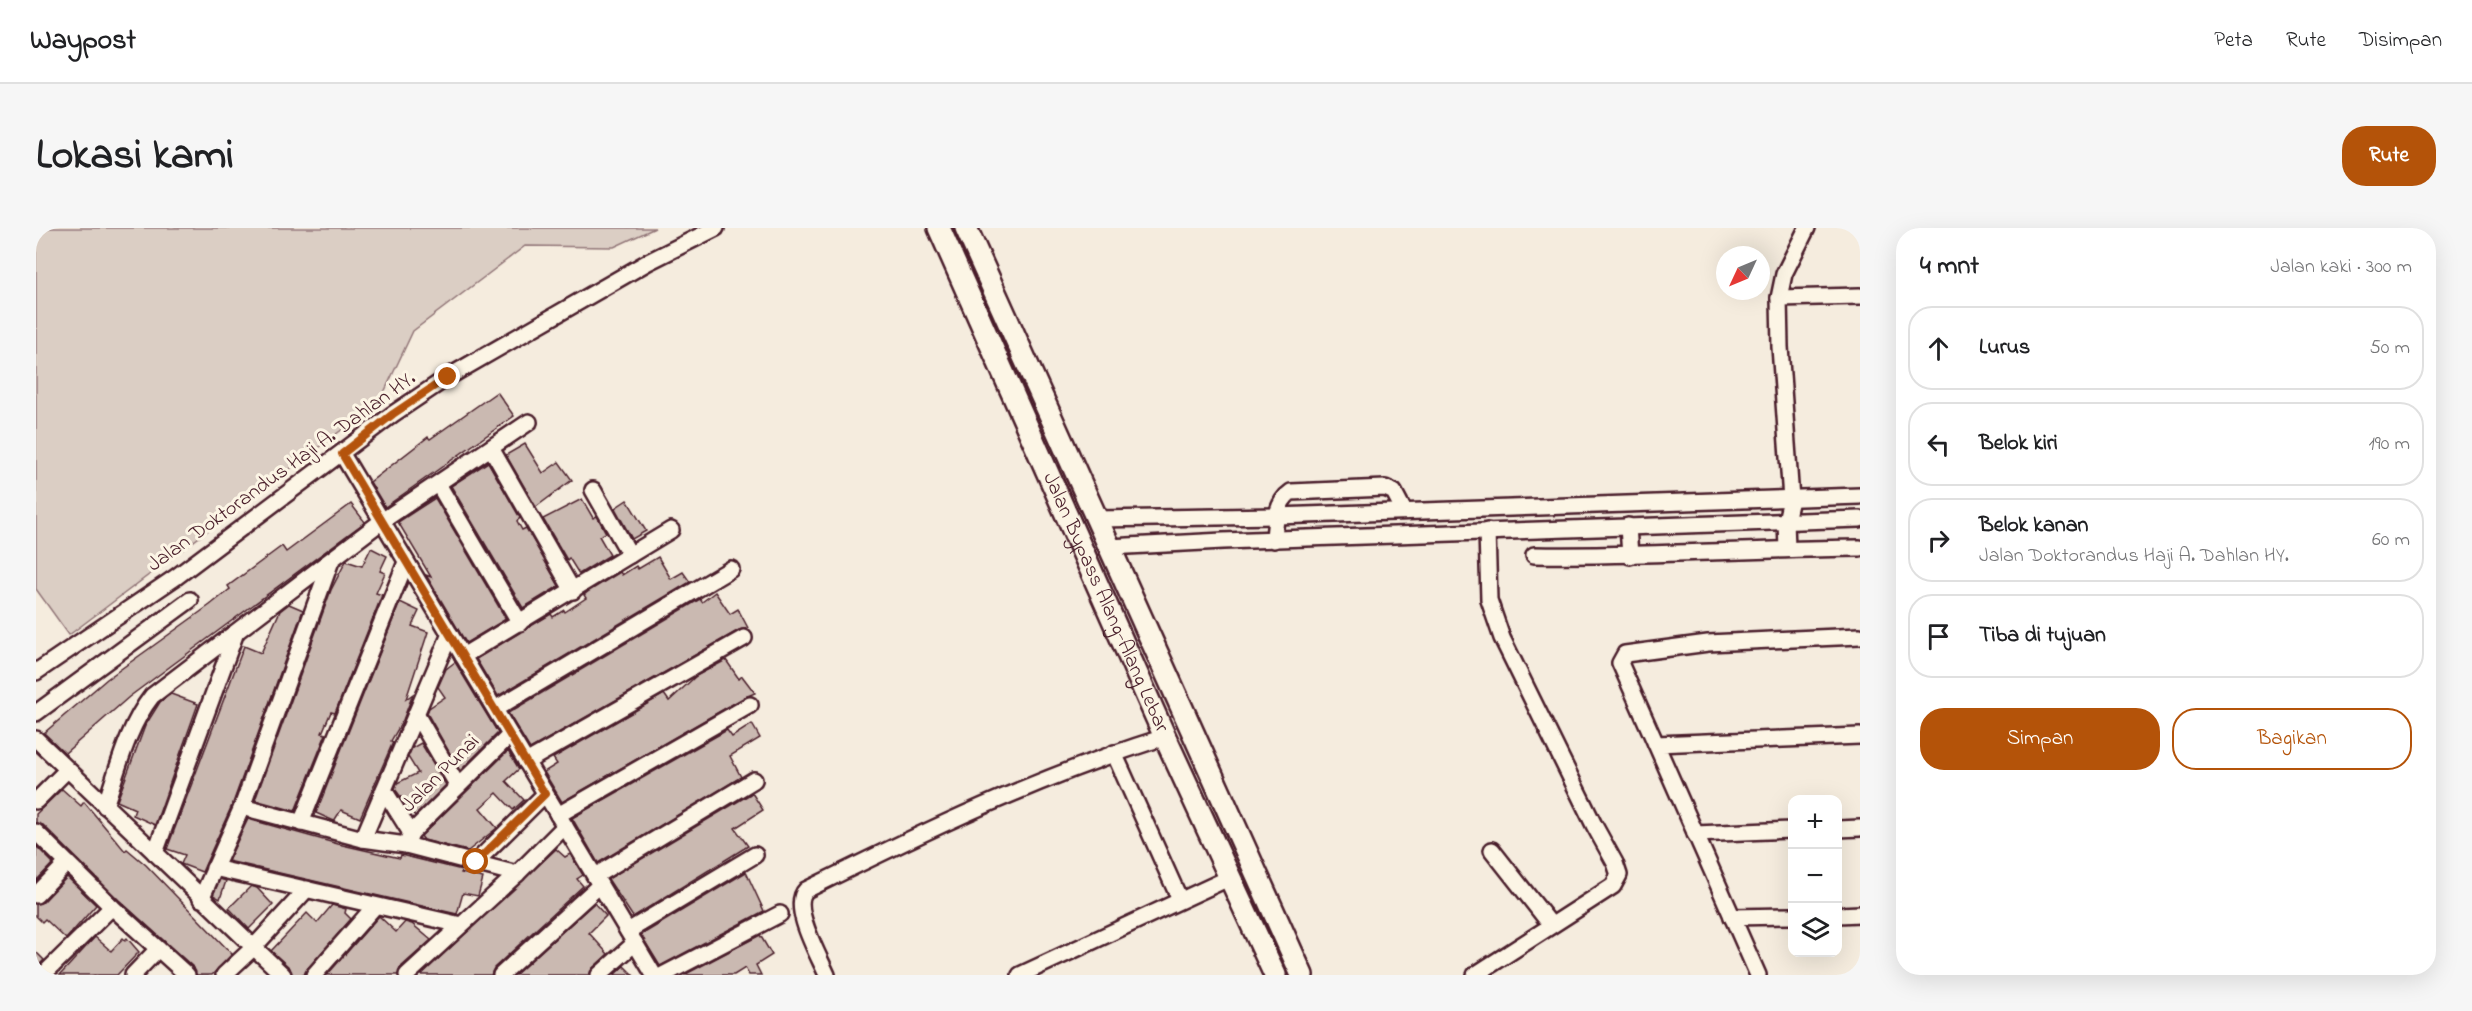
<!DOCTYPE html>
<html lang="id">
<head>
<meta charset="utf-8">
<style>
	:root { --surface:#fff; --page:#f6f6f6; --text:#202124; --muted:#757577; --line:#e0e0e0; --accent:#b45309 }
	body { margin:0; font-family:"Indie Flower",sans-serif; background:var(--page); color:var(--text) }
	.controls { position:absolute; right:18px; bottom:18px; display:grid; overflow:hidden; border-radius:12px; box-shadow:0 6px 24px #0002 }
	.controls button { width:54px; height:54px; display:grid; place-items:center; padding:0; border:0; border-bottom:2px solid var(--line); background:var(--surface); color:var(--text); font:30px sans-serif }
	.compass { position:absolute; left:1680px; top:18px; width:54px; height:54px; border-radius:50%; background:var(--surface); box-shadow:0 6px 24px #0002; rotate:226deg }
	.stop { position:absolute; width:18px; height:18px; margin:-14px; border:4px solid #b45309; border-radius:50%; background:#fff }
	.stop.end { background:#b45309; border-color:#fff; box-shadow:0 2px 6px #0008 }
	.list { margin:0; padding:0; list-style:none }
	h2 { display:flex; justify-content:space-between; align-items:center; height:78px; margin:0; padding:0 24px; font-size:26px }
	h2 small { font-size:20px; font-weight:400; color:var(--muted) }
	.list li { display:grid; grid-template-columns:39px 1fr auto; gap:18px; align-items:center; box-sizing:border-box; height:84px; margin:0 12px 12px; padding:0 12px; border:2px solid var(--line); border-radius:24px }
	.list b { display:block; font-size:22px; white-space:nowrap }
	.list p { margin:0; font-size:20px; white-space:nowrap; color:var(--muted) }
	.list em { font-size:20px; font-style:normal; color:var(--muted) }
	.actions { display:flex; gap:12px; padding:18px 24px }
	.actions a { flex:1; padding:14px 0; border:2px solid var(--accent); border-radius:24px; text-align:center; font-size:21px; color:var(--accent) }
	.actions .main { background:var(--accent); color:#fff }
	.icon { flex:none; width:33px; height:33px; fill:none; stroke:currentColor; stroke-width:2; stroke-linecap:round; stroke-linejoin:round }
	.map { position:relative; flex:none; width:1824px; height:747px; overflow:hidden; border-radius:24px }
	header { display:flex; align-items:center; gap:36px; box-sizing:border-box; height:84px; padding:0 30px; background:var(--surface); border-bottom:2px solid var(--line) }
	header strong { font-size:28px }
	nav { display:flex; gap:33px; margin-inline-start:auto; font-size:21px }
	.intro { display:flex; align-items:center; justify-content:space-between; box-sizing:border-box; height:144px; padding:0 36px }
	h1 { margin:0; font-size:42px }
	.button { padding:15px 27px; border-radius:24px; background:var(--accent); color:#fff; font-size:21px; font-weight:700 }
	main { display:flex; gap:36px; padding:0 36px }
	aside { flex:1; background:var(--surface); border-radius:24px; box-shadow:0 6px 24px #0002 }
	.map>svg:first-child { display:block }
	.green { fill:#dbcec4; stroke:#927678; stroke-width:1.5 }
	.building { fill:#cab9b1; stroke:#4a1f2b; stroke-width:1.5 }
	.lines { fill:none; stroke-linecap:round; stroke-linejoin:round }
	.minor-casing { stroke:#4a1f2b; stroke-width:20 }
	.highway-casing { stroke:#4a1f2b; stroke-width:26 }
	.minor { stroke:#fcf5e5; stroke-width:15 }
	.highway { stroke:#fcf5e5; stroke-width:21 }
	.route { stroke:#b45309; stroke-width:8 }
	.labels { text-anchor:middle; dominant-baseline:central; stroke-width:6; stroke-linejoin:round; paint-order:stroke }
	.street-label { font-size:21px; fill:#4a1f2b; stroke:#fcf5e5 }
</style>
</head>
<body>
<header>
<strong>Waypost</strong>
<nav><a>Peta</a><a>Rute</a><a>Disimpan</a></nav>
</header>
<div class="intro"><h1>Lokasi kami</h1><a class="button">Rute</a></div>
<main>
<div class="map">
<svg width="1824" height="747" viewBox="0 0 1824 747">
	<rect width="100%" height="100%" fill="#f5ecde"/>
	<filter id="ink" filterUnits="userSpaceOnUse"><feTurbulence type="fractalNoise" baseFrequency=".0167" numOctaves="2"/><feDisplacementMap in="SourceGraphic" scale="12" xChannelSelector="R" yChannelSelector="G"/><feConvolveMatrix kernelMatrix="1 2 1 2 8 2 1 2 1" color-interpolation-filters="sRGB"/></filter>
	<g filter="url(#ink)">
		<polygon class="green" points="0,0 619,0 578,19 489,18 377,103 344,173 33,407 0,361"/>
		<g class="building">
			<polygon points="461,164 478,188 349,279 334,254 392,209 394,211"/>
			<polygon points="489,216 507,245 523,234 536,252 500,279 470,227"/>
			<polygon points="452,234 484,290 481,293 486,302 490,300 523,358 487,380 415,258"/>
			<polygon points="399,270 470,391 430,415 390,347 395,349 362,294"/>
			<polygon points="546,271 557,290 561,288 570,305 563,308 574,327 543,346 533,330 531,332 507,291"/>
			<polygon points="591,272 610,303 596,311 579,280"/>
			<polygon points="315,276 329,294 93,469 29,525 8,505 71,451 174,377 194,361 192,358 246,318 250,324"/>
			<polygon points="335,320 351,328 344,343 349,345 340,365 346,367 299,485 295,484 286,505 290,506 259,583 219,572 295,362 310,333 326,338"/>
			<polygon points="622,329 635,351 647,344 654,354 462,468 440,431 515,386 517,389 528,382 529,384 550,370 548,367 553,363 584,344 586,347 600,338 602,341"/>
			<polygon points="679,364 694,386 702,381 712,400 703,402 494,521 472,485 664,371 666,374"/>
			<polygon points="364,374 383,383 376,398 392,404 370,471 377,466 367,492 355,513 357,514 324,590 305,582 298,593 280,585"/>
			<polygon points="253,376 267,382 197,575 166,644 145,636 149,627 131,621 208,418 225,425 244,383"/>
			<polygon points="690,432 703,451 706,448 719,465 709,469 526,574 508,544 521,536 517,530 628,466 633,473 660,448"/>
			<polygon points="419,434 462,505 424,543 391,485 393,480 409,469 402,459 410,441"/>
			<polygon points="135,466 162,476 119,597 97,587 99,581 81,573 109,498 124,474"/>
			<polygon points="716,496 724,510 694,528 705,549 562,635 536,590 691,502 696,509"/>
			<polygon points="385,515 410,557 379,588 359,561 361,555 382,545 372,529 376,520"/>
			<polygon points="472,523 483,541 470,553 488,572 477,582 461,565 444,580 461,600 432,623 388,612 385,608"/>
			<polygon points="26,561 45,578 48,574 89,623 91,621 110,637 196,726 176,747 160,747 158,740 83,672 7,597 0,595 0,586"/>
			<polygon points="716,565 727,582 699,600 712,618 597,689 572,651"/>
			<polygon points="212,591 302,616 364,630 365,627 426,642 425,645 447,650 442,668 427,665 421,686 192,633"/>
			<polygon points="0,618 17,635 0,653"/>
			<polygon points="520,621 529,629 534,626 547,647 541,651 547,658 458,740 455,747 385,747"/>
			<polygon points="710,644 728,683 624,738 605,707"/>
			<polygon points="31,649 60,677 30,711 9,691 6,694 0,688 0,676 7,674"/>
			<polygon points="184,651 190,653 184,671 177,667"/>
			<polygon points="215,658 221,660 237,677 213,701 193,680"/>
			<polygon points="558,675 570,688 553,705 572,726 557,740 553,747 479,747"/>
			<polygon points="296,677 310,681 309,685 315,691 271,741 268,747 256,747 254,740 235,723 271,685 281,695"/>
			<polygon points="343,688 360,704 369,694 376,696 395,712 364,740 362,747 291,747"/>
			<polygon points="724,707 736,727 720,737 725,747 713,747 709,740 698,747 648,747"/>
			<polygon points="59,709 75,723 87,710 89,712 91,710 103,724 81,747 24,747"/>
			<polygon points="0,724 8,732 0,740"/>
			<polygon points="588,738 597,747 578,747"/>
		</g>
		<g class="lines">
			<defs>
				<g id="minor">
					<polyline points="1743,70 1824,68"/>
					<polyline points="455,220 537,363"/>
					<polyline points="306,226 618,747"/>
					<polyline points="402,256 484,395"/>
					<polyline points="557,262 594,327"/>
					<polyline points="1061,291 1240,288 1824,268"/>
					<polyline points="1592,298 1594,328"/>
					<path d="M 1238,312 C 1239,296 1240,274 1255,264 L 1349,260 L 1358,264 L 1368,283"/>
					<polyline points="1073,319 1187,313 1824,291"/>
					<polyline points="1751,321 1750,293 1755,271 1744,119 1743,70 1748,46 1771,0"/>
					<path d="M 1498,327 C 1607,329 1715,321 1824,320"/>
					<polyline points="427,428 635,302"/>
					<polyline points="0,444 140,349 357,186 412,149 612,34 680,0"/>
					<polyline points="459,481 695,341"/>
					<polyline points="0,485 154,372"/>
					<polyline points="380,486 422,558"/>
					<polyline points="0,511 247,747"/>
					<polyline points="1620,516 1584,435 1589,426 1672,415 1824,408"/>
					<polyline points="1078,525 1144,672"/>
					<polyline points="490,534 708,410"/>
					<polyline points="348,562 375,605"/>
					<polyline points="0,573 31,542"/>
					<path d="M 69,578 C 82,541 91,500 116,468 L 346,293 L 493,194"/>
					<polyline points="206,579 327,611 370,617 481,646"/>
					<polyline points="522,587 714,477"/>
					<polyline points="265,595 370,334"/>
					<polyline points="1802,601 1824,600"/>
					<polyline points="0,604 76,679 151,747"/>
					<polyline points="1659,606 1756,602"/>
					<polyline points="327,611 414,406"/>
					<polyline points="370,617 375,605 474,507"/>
					<polyline points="1456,622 1515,697"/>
					<polyline points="119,625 199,407"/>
					<polyline points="440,634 509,566"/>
					<polyline points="178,640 425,697"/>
					<polyline points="559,648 718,552"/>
					<polyline points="0,667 31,635"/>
					<polyline points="165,671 206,579 295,333"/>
					<polyline points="1802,687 1824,686"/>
					<polyline points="1696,689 1756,688"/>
					<polyline points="592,703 719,627"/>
					<polyline points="7,747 76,679"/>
					<polyline points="97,747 122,721"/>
					<polyline points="188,747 217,720 271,661"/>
					<polyline points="278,747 339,678"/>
					<polyline points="371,747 481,646 529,598"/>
					<polyline points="465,747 564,657"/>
					<polyline points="563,747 599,715"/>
					<polyline points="627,747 744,686"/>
					<path d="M 791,747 C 783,728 754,678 770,662 C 887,604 1003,548 1129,509"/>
					<polyline points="984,747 1195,649"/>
					<polyline points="1439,747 1577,658 1583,647 1579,635 1558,597 1466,410 1453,372 1451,303"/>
					<polyline points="1722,747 1620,516 1824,508"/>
				</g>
				<g id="highway">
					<path id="s1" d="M 903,0 L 1129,509 L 1239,747"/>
					<polyline points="930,0 1266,747"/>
				</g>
			</defs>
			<use href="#minor" class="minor-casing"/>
			<use href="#highway" class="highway-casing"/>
			<use href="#minor" class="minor"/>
			<use href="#highway" class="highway"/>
		</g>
	</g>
	<g class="lines" filter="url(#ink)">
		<polyline class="route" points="412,149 357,186 306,226 509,566 440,634"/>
	</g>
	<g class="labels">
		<g class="street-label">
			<text transform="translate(246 244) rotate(-36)">Jalan Doktorandus Haji A. Dahlan HY.</text>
			<text stroke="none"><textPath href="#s1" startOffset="410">Jalan Bypass Alang-Alang Lebar</textPath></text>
			<text transform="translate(405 546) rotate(-45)">Jalan Punai</text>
		</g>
	</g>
</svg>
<div class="controls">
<button>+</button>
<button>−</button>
<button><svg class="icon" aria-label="layers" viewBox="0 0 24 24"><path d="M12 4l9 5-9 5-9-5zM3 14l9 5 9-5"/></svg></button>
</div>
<svg class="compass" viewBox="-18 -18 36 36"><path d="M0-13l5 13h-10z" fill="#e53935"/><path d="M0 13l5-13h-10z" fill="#757577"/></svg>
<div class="stop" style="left:440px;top:634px"></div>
<div class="stop end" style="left:412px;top:149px"></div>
</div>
<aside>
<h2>4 mnt<small>Jalan kaki · 300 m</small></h2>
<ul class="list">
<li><svg class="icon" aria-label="ahead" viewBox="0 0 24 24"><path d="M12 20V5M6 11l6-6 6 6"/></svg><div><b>Lurus</b></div><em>50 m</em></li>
<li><svg class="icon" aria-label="left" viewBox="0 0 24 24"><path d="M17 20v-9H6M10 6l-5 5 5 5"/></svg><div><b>Belok kiri</b></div><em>190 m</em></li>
<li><svg class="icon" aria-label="right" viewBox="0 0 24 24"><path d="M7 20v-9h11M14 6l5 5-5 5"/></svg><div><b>Belok kanan</b><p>Jalan Doktorandus Haji A. Dahlan HY.</p></div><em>60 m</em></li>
<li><svg class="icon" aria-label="arrive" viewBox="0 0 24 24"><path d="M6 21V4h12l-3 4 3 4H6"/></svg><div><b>Tiba di tujuan</b></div></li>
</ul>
<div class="actions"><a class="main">Simpan</a><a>Bagikan</a></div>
</aside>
</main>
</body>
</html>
